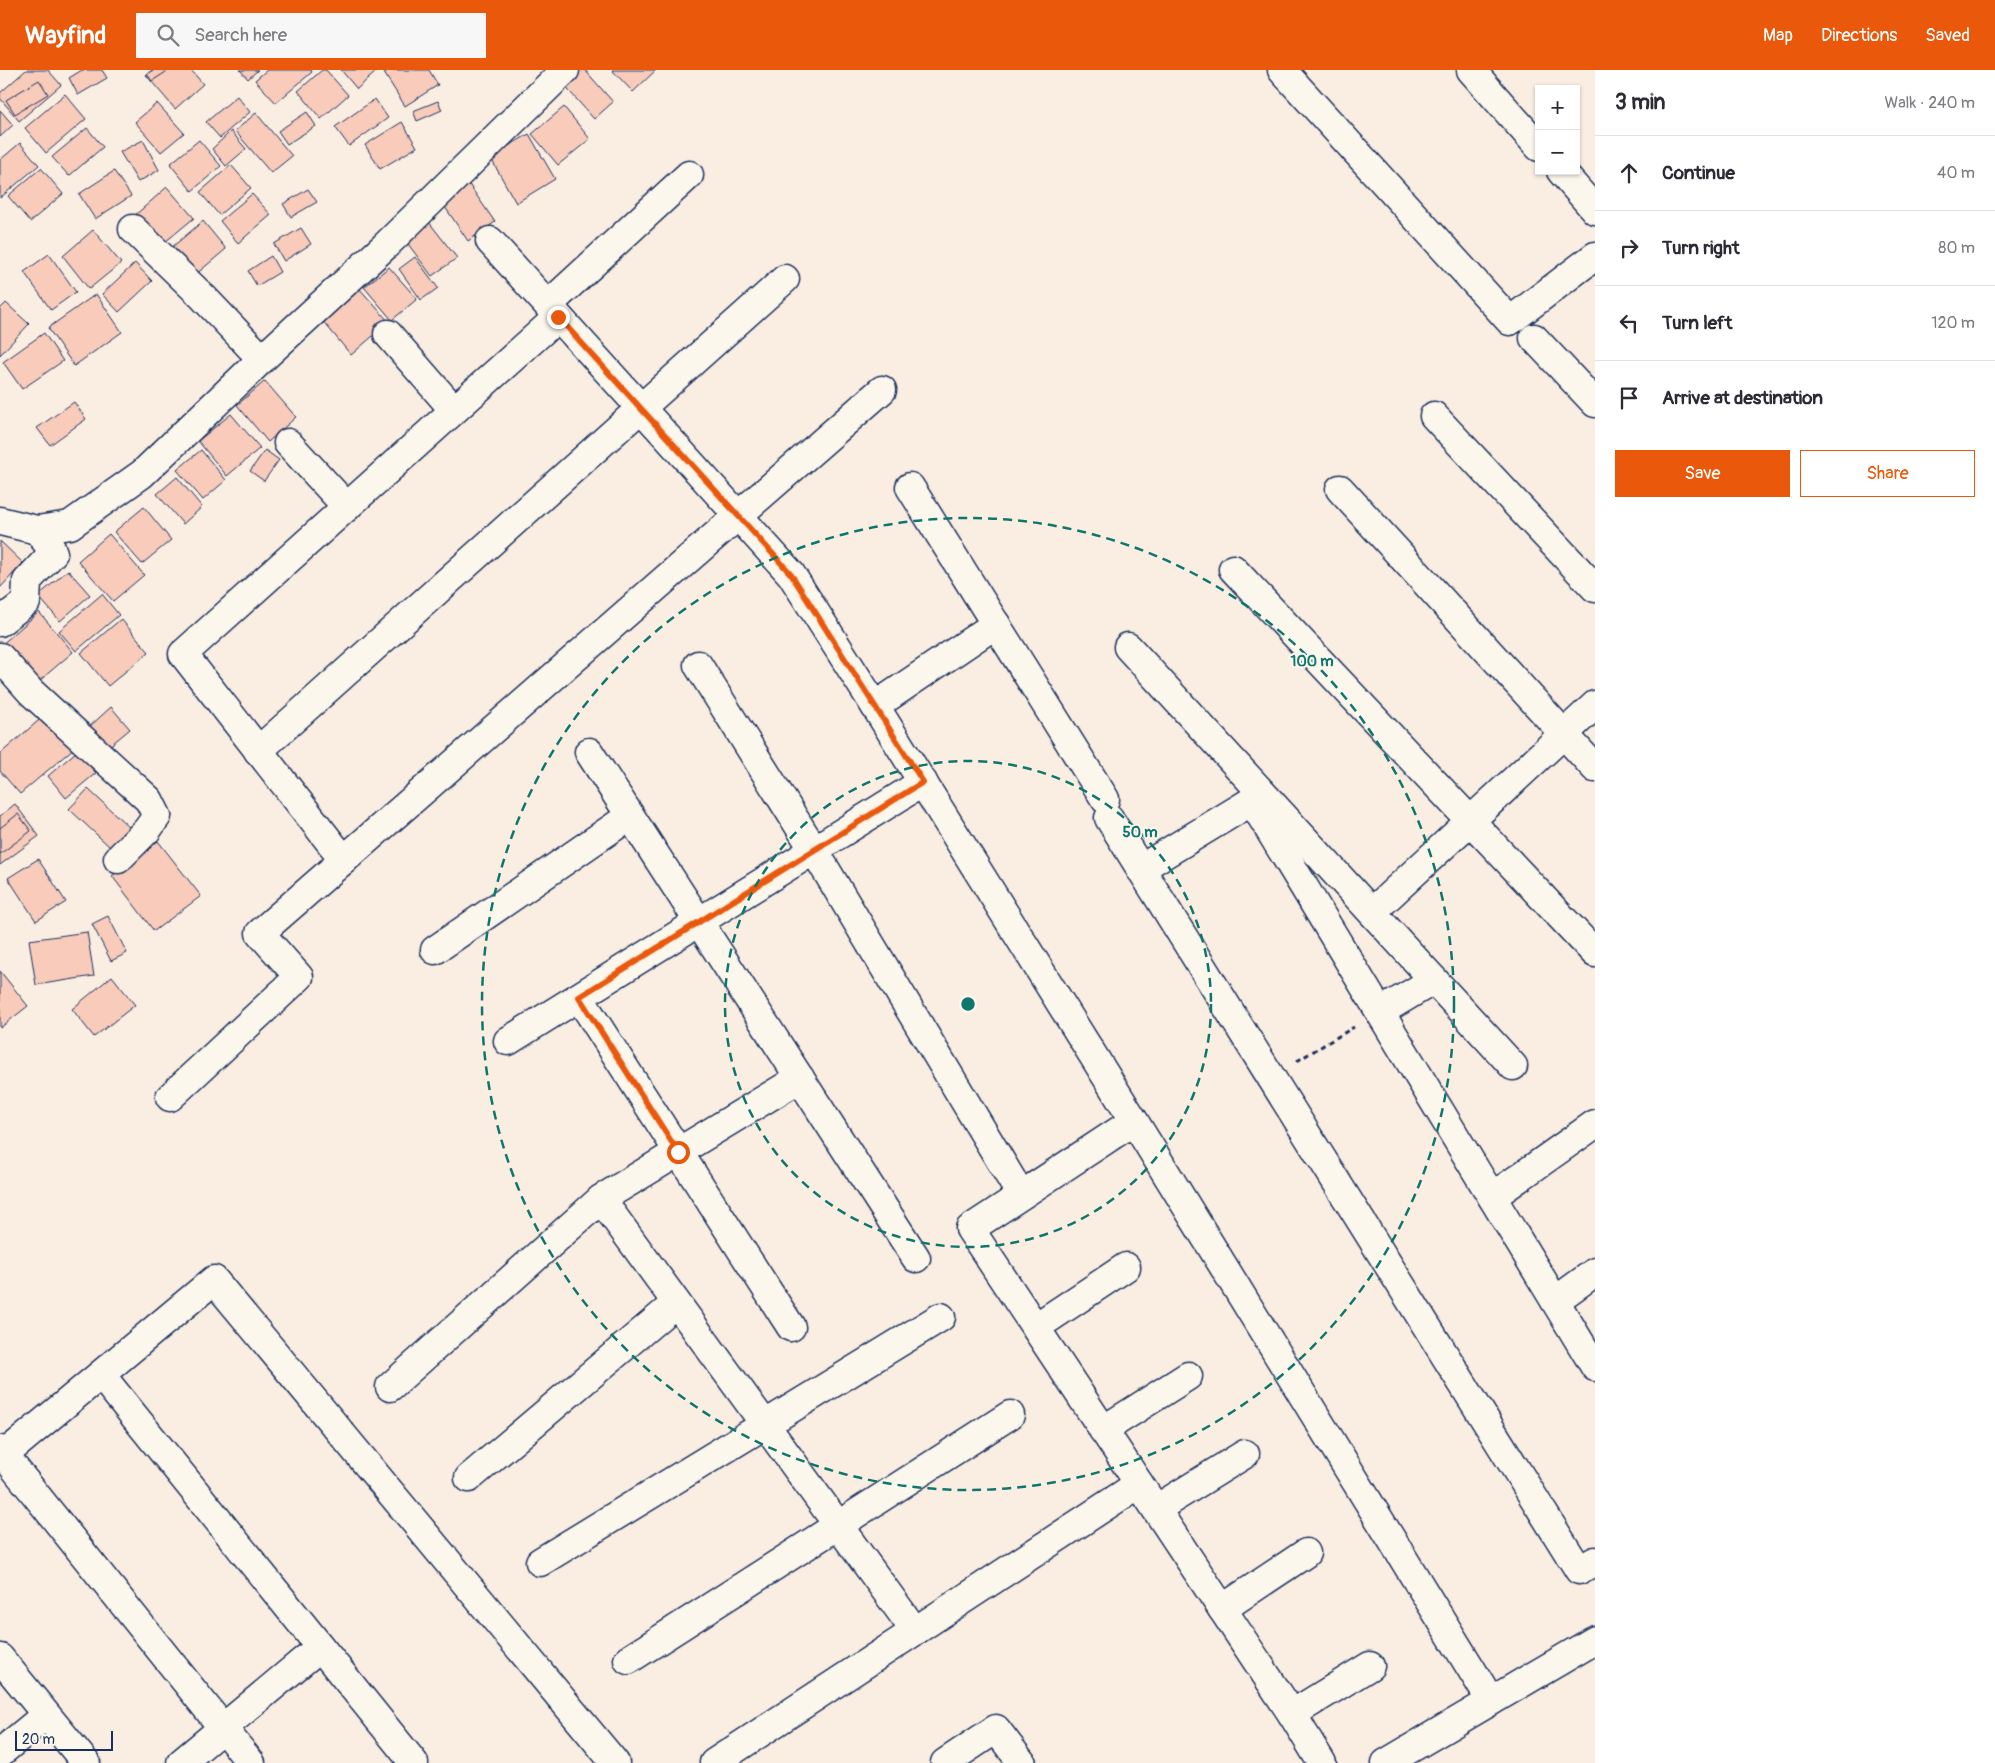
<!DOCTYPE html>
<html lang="en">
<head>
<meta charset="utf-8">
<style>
	:root { --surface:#fff; --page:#f7f7f7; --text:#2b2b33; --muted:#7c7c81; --line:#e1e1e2; --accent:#ea580c }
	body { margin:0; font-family:Pangolin,sans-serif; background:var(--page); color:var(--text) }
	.controls { position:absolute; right:15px; top:15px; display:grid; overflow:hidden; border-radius:0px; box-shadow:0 1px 4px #0004 }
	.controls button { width:45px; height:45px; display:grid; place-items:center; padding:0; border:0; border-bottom:1px solid var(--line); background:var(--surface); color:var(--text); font:25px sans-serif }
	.scale { position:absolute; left:15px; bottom:12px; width:98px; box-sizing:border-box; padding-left:5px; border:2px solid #1b2f5e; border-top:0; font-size:14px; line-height:18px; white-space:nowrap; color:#1b2f5e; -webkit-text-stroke:4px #fbf7ec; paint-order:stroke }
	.stop { position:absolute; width:15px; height:15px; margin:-11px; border:4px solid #ea580c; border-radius:50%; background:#fff }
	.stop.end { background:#ea580c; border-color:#fff; box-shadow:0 1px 5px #0008 }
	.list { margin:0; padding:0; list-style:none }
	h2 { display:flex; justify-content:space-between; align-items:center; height:65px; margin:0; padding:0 20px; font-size:21px }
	h2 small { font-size:16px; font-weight:400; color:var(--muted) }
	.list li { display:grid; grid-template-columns:32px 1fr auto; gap:15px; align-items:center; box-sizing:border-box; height:75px; padding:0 20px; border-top:1px solid var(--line) }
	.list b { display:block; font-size:19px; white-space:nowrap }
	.list em { font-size:16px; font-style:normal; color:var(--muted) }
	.actions { display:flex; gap:10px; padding:15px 20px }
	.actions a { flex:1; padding:11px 0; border:1px solid var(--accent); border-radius:0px; text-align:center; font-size:18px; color:var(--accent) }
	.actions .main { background:var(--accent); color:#fff }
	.icon { flex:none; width:28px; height:28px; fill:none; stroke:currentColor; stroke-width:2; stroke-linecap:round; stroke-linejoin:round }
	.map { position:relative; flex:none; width:1595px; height:1693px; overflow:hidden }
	header { display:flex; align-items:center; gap:30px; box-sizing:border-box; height:70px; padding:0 25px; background:var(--accent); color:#fff }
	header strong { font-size:24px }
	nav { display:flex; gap:28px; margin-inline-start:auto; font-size:18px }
	.search { width:350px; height:45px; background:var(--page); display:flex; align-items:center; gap:12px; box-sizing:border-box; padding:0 18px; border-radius:0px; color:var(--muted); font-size:19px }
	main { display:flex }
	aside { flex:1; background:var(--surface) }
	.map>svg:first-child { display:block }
	.building { fill:#f8cbbb; stroke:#1b2f5e }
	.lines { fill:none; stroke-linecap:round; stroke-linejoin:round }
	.minor-casing { stroke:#1b2f5e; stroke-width:31 }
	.path { stroke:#1b2f5e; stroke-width:3; stroke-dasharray:5 4; stroke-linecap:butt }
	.minor { stroke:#fbf7ec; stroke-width:28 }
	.route { stroke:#ea580c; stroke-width:6 }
	.ring { fill:none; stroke:#0f766e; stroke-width:2.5; stroke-dasharray:9 6 }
	.centre { fill:#0f766e; stroke:#fbf7ec; stroke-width:2.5 }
	.ring-label { font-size:15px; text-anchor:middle; font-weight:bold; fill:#0f766e; stroke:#fbf7ec; stroke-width:4; stroke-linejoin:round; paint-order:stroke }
</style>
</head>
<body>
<header>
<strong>Wayfind</strong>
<div class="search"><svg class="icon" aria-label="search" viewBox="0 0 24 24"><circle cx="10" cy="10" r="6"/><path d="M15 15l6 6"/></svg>Search here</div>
<nav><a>Map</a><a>Directions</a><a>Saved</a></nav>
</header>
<main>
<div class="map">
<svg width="1595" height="1693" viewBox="0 0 1595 1693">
	<rect width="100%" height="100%" fill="#faeee2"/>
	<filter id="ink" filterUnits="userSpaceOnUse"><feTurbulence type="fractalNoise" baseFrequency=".02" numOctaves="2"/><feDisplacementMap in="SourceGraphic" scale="10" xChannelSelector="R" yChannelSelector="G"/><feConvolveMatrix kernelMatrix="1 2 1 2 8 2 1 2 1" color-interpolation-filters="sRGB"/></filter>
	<g filter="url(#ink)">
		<g class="building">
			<polygon points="26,0 48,0 61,15 19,51 0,28 0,23"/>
			<polygon points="82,0 102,0 107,8 78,25 69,8"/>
			<polygon points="152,0 191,0 203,14 175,39 146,5"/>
			<polygon points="153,0 169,0 152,11 147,4"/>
			<polygon points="240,0 258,0 248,9"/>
			<polygon points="267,0 311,0 312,2 276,33 255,10"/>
			<polygon points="322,0 326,0 348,25 321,49 298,21"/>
			<polygon points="341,0 378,0 357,19"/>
			<polygon points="389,0 429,0 438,15 405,36 384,3"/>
			<polygon points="579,0 585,0 613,32 594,49 563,14"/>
			<polygon points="612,0 656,0 633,22"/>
			<polygon points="39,10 48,24 15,44 6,30"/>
			<polygon points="65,24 86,49 46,83 25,58"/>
			<polygon points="237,26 250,42 220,68 206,52"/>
			<polygon points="375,29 388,48 349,76 335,57"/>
			<polygon points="438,31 442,40 417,51 413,41"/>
			<polygon points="157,33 184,63 161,82 135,52"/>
			<polygon points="564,37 590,69 558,95 532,64"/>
			<polygon points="0,40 13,55 0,67"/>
			<polygon points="307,42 316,56 287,74 278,61"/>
			<polygon points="256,43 292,86 271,103 235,61"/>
			<polygon points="402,52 417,77 380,99 365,75"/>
			<polygon points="87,58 103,77 69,106 52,87"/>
			<polygon points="231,61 246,79 226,96 212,79"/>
			<polygon points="529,64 555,109 516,133 490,87"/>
			<polygon points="143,70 159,100 138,112 120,82"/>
			<polygon points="199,70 221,96 192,121 170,94"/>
			<polygon points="20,73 39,95 0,128 0,90"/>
			<polygon points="231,95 251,118 219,145 200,122"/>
			<polygon points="41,98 63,124 30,152 8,126"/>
			<polygon points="114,101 131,126 95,149 79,124"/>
			<polygon points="468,113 495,152 468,171 441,131"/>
			<polygon points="167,117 194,148 159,177 133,147"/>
			<polygon points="308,119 317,132 291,147 283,134"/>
			<polygon points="252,124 271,145 238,173 220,151"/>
			<polygon points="425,147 457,188 432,206 402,166"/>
			<polygon points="203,151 226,179 188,211 165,183"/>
			<polygon points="301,158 311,174 284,191 274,174"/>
			<polygon points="93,160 121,193 89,219 63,186"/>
			<polygon points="49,184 76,222 51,240 24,202"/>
			<polygon points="271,186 280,202 257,216 248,201"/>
			<polygon points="415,187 438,218 421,230 399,199"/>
			<polygon points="135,193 152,211 119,242 102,224"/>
			<polygon points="389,197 417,229 392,250 364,217"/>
			<polygon points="359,218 389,252 351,285 322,250"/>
			<polygon points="96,224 122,262 74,296 48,258"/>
			<polygon points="6,233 29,254 0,285 0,239"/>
			<polygon points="44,263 63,291 22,319 3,292"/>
			<polygon points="265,311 296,347 268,372 237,335"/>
			<polygon points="74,332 86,349 50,375 37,358"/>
			<polygon points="231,344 260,378 227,406 198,371"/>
			<polygon points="201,380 226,410 203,430 177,400"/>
			<polygon points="265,380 279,390 264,411 250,401"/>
			<polygon points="177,407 202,437 183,454 157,424"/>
			<polygon points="144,437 171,470 142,494 114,462"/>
			<polygon points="109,464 144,505 113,531 78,491"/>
			<polygon points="0,471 23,493 1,517 0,517"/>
			<polygon points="68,500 90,525 60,551 38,526"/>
			<polygon points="102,524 119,545 76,581 59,561"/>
			<polygon points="39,542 73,582 31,618 0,576"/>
			<polygon points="121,549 149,582 108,616 81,583"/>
			<polygon points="111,637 130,659 106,679 88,658"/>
			<polygon points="46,644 74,678 20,724 0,701 0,684"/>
			<polygon points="77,681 96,703 66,728 48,706"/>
			<polygon points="88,719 129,757 110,777 69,739"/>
			<polygon points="15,734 39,766 0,795 0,746"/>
			<polygon points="18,744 31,761 0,784 0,758"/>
			<polygon points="158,771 201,826 154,861 112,806"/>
			<polygon points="38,789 66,832 36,851 8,808"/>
			<polygon points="108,846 127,883 111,891 92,854"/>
			<polygon points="87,862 94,906 36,915 29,870"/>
			<polygon points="0,901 28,936 0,958"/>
			<polygon points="112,906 135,935 94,967 72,939"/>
		</g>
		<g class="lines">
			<defs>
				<g id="minor">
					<polyline points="1282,0 1510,251 1595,186"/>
					<polyline points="1471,0 1539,77"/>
					<polyline points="1561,101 1595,140"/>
					<polyline points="133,159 204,228 262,289"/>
					<polyline points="490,171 791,504 875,636 1134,1051 1491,1631"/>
					<polyline points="548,235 689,105"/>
					<polyline points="388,264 454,340"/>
					<polyline points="1534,268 1595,333"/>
					<polyline points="1434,346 1595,518"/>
					<polyline points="288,373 347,437"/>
					<polyline points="910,417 1105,729"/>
					<polyline points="1340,419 1595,698"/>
					<polyline points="0,451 37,460 70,455 142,404 262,289 384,177 565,0"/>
					<polyline points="1233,499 1595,883"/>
					<polyline points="0,552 26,532 27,511 53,483 51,478 37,460"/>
					<polyline points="1128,577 1513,996"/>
					<polyline points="0,587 31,622 149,730 157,746 147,760 118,789"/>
					<polyline points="698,595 814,780 1021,1125"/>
					<polyline points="875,636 996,554"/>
					<polyline points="258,681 785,209"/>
					<polyline points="589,682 916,1188"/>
					<polyline points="1109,748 1579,1500 1595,1491"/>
					<polyline points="344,790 183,584 558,247"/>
					<polyline points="1140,799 1252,731 1595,1297"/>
					<polyline points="1372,842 1595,635"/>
					<polyline points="435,880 630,746"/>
					<polyline points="579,927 791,1257"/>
					<polyline points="1380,942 1434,910"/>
					<polyline points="508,971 923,712"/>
					<polyline points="170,1027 299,907 260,863 882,320"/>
					<polyline points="1134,1051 970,1159 1292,1644 1322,1693"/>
					<polyline points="1492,1127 1595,1054"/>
					<polyline points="601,1129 915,1561"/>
					<polyline points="1555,1231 1595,1202"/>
					<polyline points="1036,1257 1126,1197"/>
					<polyline points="101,1305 414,1693"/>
					<polyline points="390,1317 601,1129 800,1008"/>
					<polyline points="1103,1360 1188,1306"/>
					<polyline points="0,1380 251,1693"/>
					<polyline points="4,1385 214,1210 615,1693"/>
					<polyline points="469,1408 676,1233"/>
					<polyline points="1156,1439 1245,1384"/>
					<polyline points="540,1492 941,1247"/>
					<polyline points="1222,1539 1306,1483"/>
					<polyline points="0,1588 86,1693"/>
					<polyline points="628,1590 1010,1345"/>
					<polyline points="1292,1644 1370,1596"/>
					<polyline points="0,1683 46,1645"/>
					<polyline points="181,1693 320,1577"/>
					<polyline points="714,1693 1139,1414"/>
					<polyline points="945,1693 996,1659 1022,1693"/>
					<polyline points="1386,1693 1595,1570"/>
				</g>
			</defs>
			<use href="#minor" class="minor-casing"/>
			<polyline class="path" points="1297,991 1354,957"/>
			<use href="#minor" class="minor"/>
		</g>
	</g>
	<g class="lines" filter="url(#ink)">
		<polyline class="route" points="558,247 791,504 923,712 579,927 678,1082"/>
	</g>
	<g class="ring">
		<circle cx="968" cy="934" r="243"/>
		<circle cx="968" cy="934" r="486"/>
	</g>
	<circle cx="968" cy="934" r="8" class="centre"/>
	<g class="ring-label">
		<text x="1312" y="596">100 m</text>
		<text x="1140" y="767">50 m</text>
	</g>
</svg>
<div class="controls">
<button>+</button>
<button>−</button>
</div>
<div class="scale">20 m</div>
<div class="stop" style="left:678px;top:1082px"></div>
<div class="stop end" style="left:558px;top:247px"></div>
</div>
<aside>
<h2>3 min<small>Walk · 240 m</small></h2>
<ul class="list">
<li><svg class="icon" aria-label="ahead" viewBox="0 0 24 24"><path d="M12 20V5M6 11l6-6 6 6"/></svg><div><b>Continue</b></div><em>40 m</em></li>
<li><svg class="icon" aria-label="right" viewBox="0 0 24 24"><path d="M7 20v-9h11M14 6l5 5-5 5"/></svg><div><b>Turn right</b></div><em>80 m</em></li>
<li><svg class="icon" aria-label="left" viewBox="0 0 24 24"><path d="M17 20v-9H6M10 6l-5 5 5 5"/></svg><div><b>Turn left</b></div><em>120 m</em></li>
<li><svg class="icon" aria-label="arrive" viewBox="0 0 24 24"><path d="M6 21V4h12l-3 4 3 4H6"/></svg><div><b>Arrive at destination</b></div></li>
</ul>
<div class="actions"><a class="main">Save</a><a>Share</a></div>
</aside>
</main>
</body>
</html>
